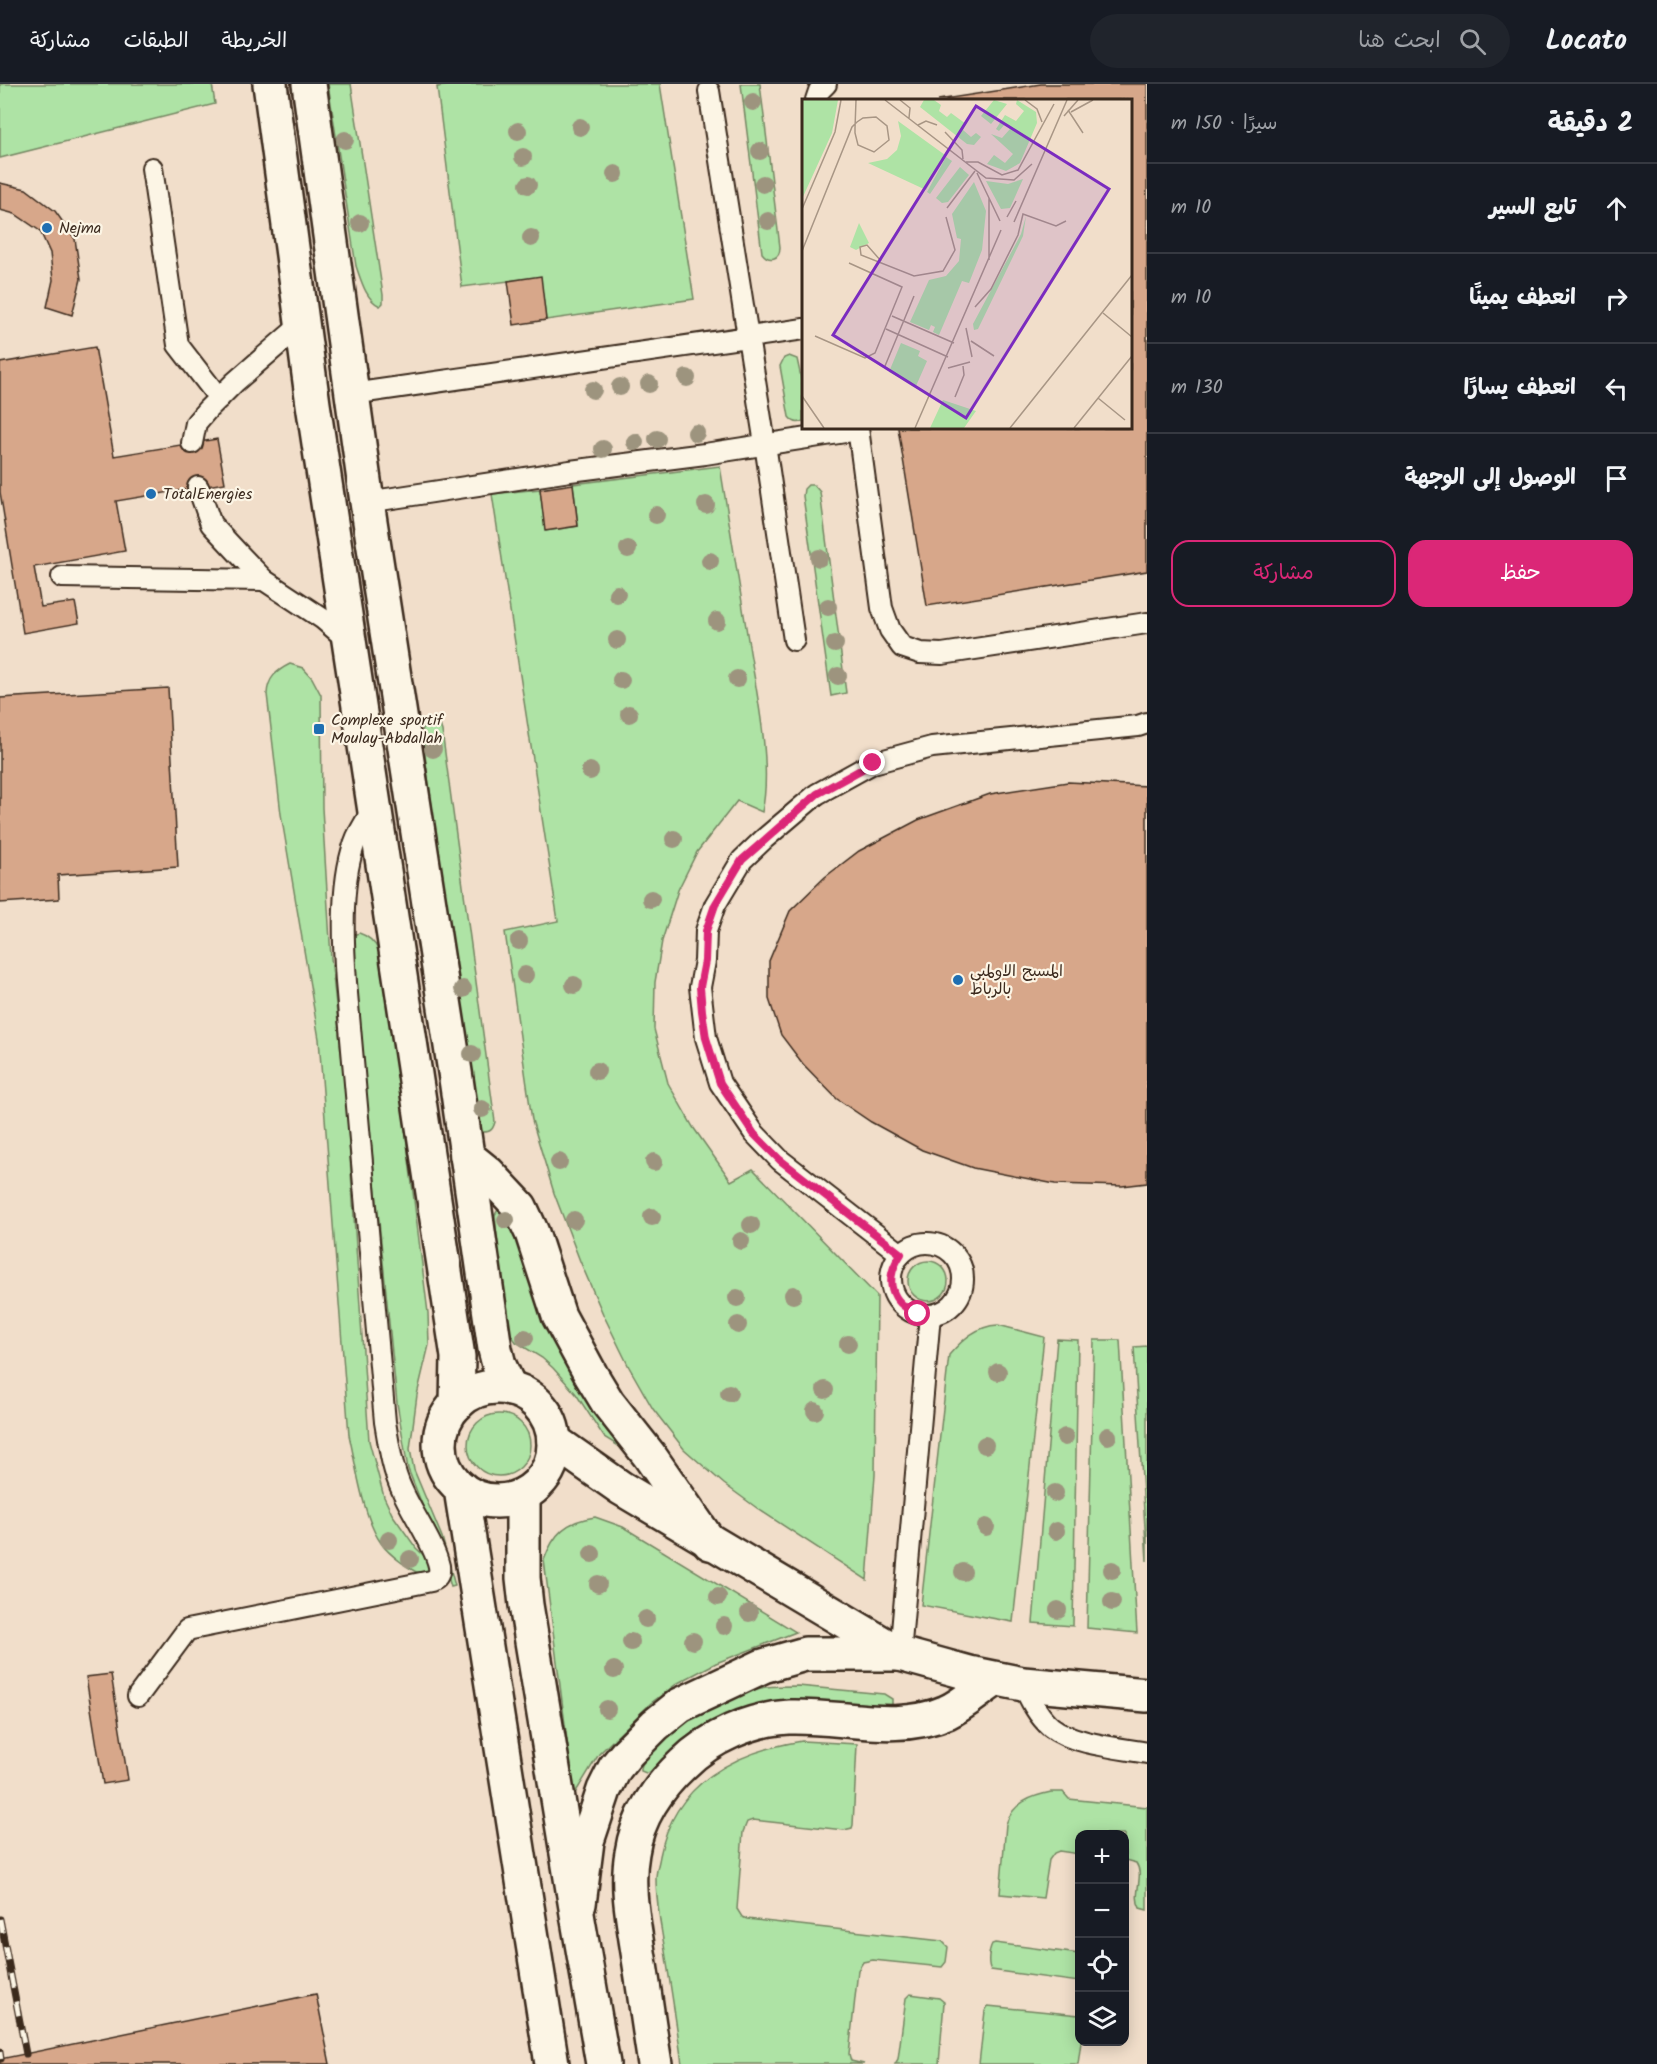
<!DOCTYPE html>
<html lang="ar">
<head>
<meta charset="utf-8">
<style>
	:root { --surface:#171b24; --page:#20242c; --text:#f1f3f6; --muted:#9ea1a6; --line:#363941; --accent:#db2777 }
	body { margin:0; font-family:Kalam,"Playpen Sans Arabic",sans-serif; background:var(--page); color:var(--text); direction:rtl }
	.controls { position:absolute; right:18px; bottom:18px; display:grid; overflow:hidden; border-radius:12px; box-shadow:0 3px 15px #0003 }
	.controls button { width:54px; height:54px; display:grid; place-items:center; padding:0; border:0; border-bottom:2px solid var(--line); background:var(--surface); color:var(--text); font:30px sans-serif }
	.stop { position:absolute; width:18px; height:18px; margin:-14px; border:4px solid #db2777; border-radius:50%; background:#fff }
	.stop.end { background:#db2777; border-color:#fff; box-shadow:0 2px 6px #0008 }
	.list { margin:0; padding:0; list-style:none }
	h2 { display:flex; justify-content:space-between; align-items:center; height:78px; margin:0; padding:0 24px; font-size:26px }
	h2 small { font-size:20px; font-weight:400; color:var(--muted) }
	.list li { display:grid; grid-template-columns:39px 1fr auto; gap:18px; align-items:center; box-sizing:border-box; height:90px; padding:0 24px; border-top:2px solid var(--line) }
	.list b { display:block; font-size:22px; white-space:nowrap }
	.list em { font-size:20px; font-style:normal; color:var(--muted) }
	.actions { display:flex; gap:12px; padding:18px 24px }
	.actions a { flex:1; padding:14px 0; border:2px solid var(--accent); border-radius:18px; text-align:center; font-size:21px; color:var(--accent) }
	.actions .main { background:var(--accent); color:#fff }
	.icon { flex:none; width:33px; height:33px; fill:none; stroke:currentColor; stroke-width:2; stroke-linecap:round; stroke-linejoin:round }
	.map { position:relative; flex:none; width:1147px; height:1980px; overflow:hidden; direction:ltr }
	header { display:flex; align-items:center; gap:36px; box-sizing:border-box; height:84px; padding:0 30px; background:var(--surface); border-bottom:2px solid var(--line) }
	header strong { font-size:28px }
	nav { display:flex; gap:33px; margin-inline-start:auto; font-size:21px }
	.search { width:420px; height:54px; background:var(--page); display:flex; align-items:center; gap:15px; box-sizing:border-box; padding:0 21px; border-radius:33px; color:var(--muted); font-size:22px }
	main { display:flex }
	aside { flex:1; background:var(--surface) }
	.map>svg:first-child { display:block }
	.green { fill:#aee3a5; stroke:#748662; stroke-width:1.5 }
	.building { fill:#d7a78a; stroke:#3b2a1e; stroke-width:1.5 }
	.lines { fill:none; stroke-linecap:round; stroke-linejoin:round }
	.service-casing { stroke:#3b2a1e; stroke-width:24 }
	.tertiary-casing { stroke:#3b2a1e; stroke-width:38 }
	.trunk-casing { stroke:#3b2a1e; stroke-width:38 }
	.service { stroke:#fcf5e5; stroke-width:20 }
	.tertiary { stroke:#fcf5e5; stroke-width:33 }
	.trunk { stroke:#fcf5e5; stroke-width:33 }
	.rail-casing { stroke:#3b2a1e; stroke-width:7 }
	.rail { stroke:#fcf5e5; stroke-width:4.5; stroke-dasharray:14; stroke-linecap:butt }
	.tree { fill:#9d947e }
	.route { stroke:#db2777; stroke-width:8 }
	.poi-dot { fill:#1f6fb2; stroke:#fcf5e5; stroke-width:2 }
	.labels { text-anchor:middle; dominant-baseline:central; stroke-width:4.5; stroke-linejoin:round; paint-order:stroke }
	.poi-label { font-size:16px; fill:#3b2a1e; stroke:#fcf5e5; text-anchor:start }
	.inset-road { fill:none; stroke:#a89685; stroke-width:1.5 }
	.view { fill:#7b2cbf; fill-opacity:0.15; stroke:#7b2cbf; stroke-width:3 }
	.inset-edge { fill:none; stroke:#3b2a1e; stroke-width:3 }
</style>
</head>
<body>
<header>
<strong>Locato</strong>
<div class="search"><svg class="icon" aria-label="search" viewBox="0 0 24 24"><circle cx="10" cy="10" r="6"/><path d="M15 15l6 6"/></svg>ابحث هنا</div>
<nav><a>الخريطة</a><a>الطبقات</a><a>مشاركة</a></nav>
</header>
<main>
<aside>
<h2>2 دقيقة<small>سيرًا · 150 m</small></h2>
<ul class="list">
<li><svg class="icon" aria-label="ahead" viewBox="0 0 24 24"><path d="M12 20V5M6 11l6-6 6 6"/></svg><div><b>تابع السير</b></div><em>10 m</em></li>
<li><svg class="icon" aria-label="right" viewBox="0 0 24 24"><path d="M7 20v-9h11M14 6l5 5-5 5"/></svg><div><b>انعطف يمينًا</b></div><em>10 m</em></li>
<li><svg class="icon" aria-label="left" viewBox="0 0 24 24"><path d="M17 20v-9H6M10 6l-5 5 5 5"/></svg><div><b>انعطف يسارًا</b></div><em>130 m</em></li>
<li><svg class="icon" aria-label="arrive" viewBox="0 0 24 24"><path d="M6 21V4h12l-3 4 3 4H6"/></svg><div><b>الوصول إلى الوجهة</b></div></li>
</ul>
<div class="actions"><a class="main">حفظ</a><a>مشاركة</a></div>
</aside>
<div class="map">
<svg width="1147" height="1980" viewBox="0 0 1147 1980">
	<rect width="100%" height="100%" fill="#f1deca"/>
	<filter id="ink" filterUnits="userSpaceOnUse"><feTurbulence type="fractalNoise" baseFrequency=".0167" numOctaves="2"/><feDisplacementMap in="SourceGraphic" scale="12" xChannelSelector="R" yChannelSelector="G"/><feConvolveMatrix kernelMatrix="1 2 1 2 8 2 1 2 1" color-interpolation-filters="sRGB"/></filter>
	<g filter="url(#ink)">
		<g class="green">
			<polygon points="0,0 212,0 215,20 0,74"/>
			<path d="M 328,0 L 351,0 L 383,211 L 383,219 L 380,222 C 366,216 361,196 356,182 Z"/>
			<polygon points="456,0 660,0 694,215 546,236 540,193 462,203 437,3"/>
			<path d="M 741,0 L 760,0 L 780,163 C 780,176 769,178 762,169 Z"/>
			<path d="M 789,272 L 797,275 L 803,302 L 803,337 C 798,340 793,338 789,333 L 780,282 L 784,274 Z"/>
			<path d="M 720,382 C 730,444 740,506 750,568 C 758,615 772,683 762,728 L 737,717 L 697,768 L 678,806 L 662,857 L 655,898 L 654,945 L 668,999 L 693,1043 L 731,1097 L 753,1085 L 877,1212 L 875,1391 L 867,1496 L 761,1427 L 724,1400 L 684,1365 L 653,1325 L 629,1283 L 603,1230 L 580,1177 L 554,1109 L 532,1036 L 505,848 L 558,837 L 492,410 L 540,405 L 546,447 L 578,442 L 573,400 Z"/>
			<polygon points="808,401 814,401 820,408 846,609 831,612 803,412 804,405"/>
			<path d="M 290,580 L 303,584 L 312,594 L 321,611 L 322,724 L 331,874 L 346,1013 L 369,1357 L 384,1413 L 392,1430 L 416,1464 L 433,1480 L 431,1490 C 418,1491 412,1486 402,1479 C 394,1473 386,1467 381,1459 C 363,1434 356,1381 349,1351 L 319,955 L 281,730 L 267,610 C 268,594 276,587 290,580 Z"/>
			<path d="M 433,638 L 440,641 L 442,647 L 495,1038 C 493,1045 491,1048 483,1048 L 476,1040 L 422,650 L 423,644 L 427,639 Z"/>
			<path d="M 359,849 C 381,856 383,879 387,898 L 428,1229 L 429,1261 L 417,1311 L 410,1365 L 414,1386 L 442,1453 L 455,1502 L 451,1503 L 441,1468 L 408,1385 L 397,1319 L 351,856 L 353,851 Z"/>
			<polygon points="503,1123 628,1368 604,1353 576,1310 553,1284 542,1274 516,1258 510,1249 500,1191 495,1131 499,1124"/>
			<circle cx="928" cy="1197" r="20"/>
			<path d="M 998,1241 L 1044,1253 L 1013,1538 L 921,1521 L 949,1271 C 963,1255 977,1242 998,1241 Z"/>
			<polygon points="1057,1255 1078,1256 1073,1542 1033,1539"/>
			<polygon points="1094,1256 1120,1256 1137,1549 1087,1544"/>
			<polygon points="1147,1262 1147,1477 1134,1263"/>
			<circle cx="499" cy="1361" r="31"/>
			<path d="M 595,1433 L 623,1443 L 796,1548 L 716,1579 L 678,1599 L 651,1619 L 599,1670 L 574,1711 L 544,1476 C 554,1449 566,1437 595,1433 Z"/>
			<path d="M 798,1602 L 884,1610 L 892,1615 L 892,1623 C 873,1622 855,1621 836,1620 C 815,1618 793,1614 772,1617 C 720,1626 686,1653 650,1688 L 646,1689 L 641,1687 C 640,1678 649,1672 655,1665 C 683,1633 723,1610 766,1603 C 776,1602 788,1602 798,1602 Z"/>
			<path d="M 802,1657 L 857,1660 L 853,1741 L 852,1744 L 844,1746 L 753,1736 L 747,1738 L 743,1748 L 737,1825 L 742,1833 L 747,1835 L 942,1857 L 948,1863 L 946,1878 L 942,1883 L 873,1876 L 863,1878 L 858,1886 L 849,1970 L 851,1977 L 864,1980 L 682,1980 C 677,1942 671,1905 665,1867 C 661,1843 656,1819 656,1794 C 656,1787 659,1779 660,1772 C 674,1699 735,1668 802,1657 Z"/>
			<path d="M 1051,1708 L 1063,1708 L 1069,1715 L 1147,1723 L 1147,1826 L 1140,1824 C 1132,1811 1145,1792 1136,1779 L 1125,1776 L 1124,1750 L 1080,1750 L 1079,1770 L 1059,1767 L 1054,1769 L 1049,1776 L 1043,1814 L 1000,1810 L 1006,1740 C 1013,1719 1031,1712 1051,1708 Z"/>
			<path d="M 995,1859 L 1079,1870 L 1079,1898 L 991,1886 C 987,1880 989,1866 992,1860 Z"/>
			<polygon points="910,1910 939,1914 944,1918 939,1980 895,1980 898,1975 906,1914"/>
			<polygon points="988,1922 1079,1931 1081,1958 1078,1980 979,1980 985,1927"/>
		</g>
		<g class="building">
			<polygon points="1041,0 1147,0 1147,487 927,522 898,344 1130,344 1130,16 938,16"/>
			<polygon points="0,99 26,105 55,127 75,155 81,195 72,231 47,223 53,196 50,169 40,147 15,130 0,126"/>
			<polygon points="541,192 546,236 514,241 508,197"/>
			<polygon points="95,263 114,372 217,355 225,399 116,417 125,467 34,483 41,523 75,518 79,539 23,549 0,408 0,279"/>
			<polygon points="573,400 578,442 545,447 540,405"/>
			<polygon points="168,604 178,783 58,791 59,815 0,819 0,614"/>
			<polygon points="1068,698 1147,702 1147,1099 1122,1102 1055,1100 973,1084 922,1066 871,1038 837,1015 803,980 781,951 769,915 769,877 790,827 825,793 859,767 918,736 990,710"/>
			<polygon points="111,1590 128,1696 103,1700 86,1593"/>
			<polygon points="316,1910 330,1980 0,1980 0,1975"/>
		</g>
		<g class="lines">
			<defs>
				<g id="service">
					<polyline points="709,7 765,360 794,556"/>
					<polyline points="816,16 819,7 826,0"/>
					<polyline points="152,84 178,261 219,314"/>
					<polyline points="352,310 804,245"/>
					<polyline points="858,344 882,524 890,546 902,563 920,569 942,570 1147,539"/>
					<polyline points="192,359 196,339 207,326 235,298 303,239"/>
					<polyline points="198,403 211,440 239,470 264,496 323,535 350,558"/>
					<polyline points="367,418 570,387 705,370 858,346"/>
					<polyline points="62,493 264,496"/>
					<circle cx="927" cy="1195" r="36"/>
					<polyline points="901,1170 780,1076 754,1049 720,999 706,954 700,903 705,877 706,847 715,821 742,776 764,755 817,710 873,679 932,663 1138,642 1147,639"/>
					<polyline points="900,1570 930,1231"/>
					<path d="M 1023,1600 C 1030,1616 1038,1632 1051,1643 C 1072,1660 1121,1664 1147,1669"/>
					<path d="M 138,1612 L 187,1546 L 431,1497 C 438,1494 440,1490 439,1482 C 434,1460 412,1429 402,1406 C 392,1385 389,1361 385,1338 L 346,898 C 343,855 340,793 357,753 C 362,743 368,734 373,724"/>
				</g>
				<g id="tertiary">
					<polyline points="554,1357 621,1404 900,1570 969,1589 1023,1600 1147,1611"/>
					<polyline points="579,1820 587,1757 604,1706 615,1684 628,1668 655,1641 680,1621 763,1582 805,1570 898,1570"/>
				</g>
				<g id="trunk">
					<polyline points="270,0 313,320 458,1273 457,1320"/>
					<polyline points="309,0 367,418 455,988 495,1265 499,1281 510,1305"/>
					<polyline points="467,1072 488,1089 520,1123 532,1149 559,1232 591,1291 608,1319 649,1371 710,1459"/>
					<circle cx="497" cy="1360" r="57"/>
					<polyline points="461,1405 552,1980"/>
					<polyline points="523,1411 523,1494 526,1521 578,1836 603,1980"/>
					<path d="M 655,1980 C 649,1943 644,1905 638,1868 C 633,1835 626,1801 632,1769 C 637,1734 658,1703 683,1680 C 710,1653 751,1635 789,1633 C 841,1631 897,1650 947,1628 C 964,1620 980,1605 996,1595"/>
				</g>
			</defs>
			<use href="#service" class="service-casing"/>
			<use href="#tertiary" class="tertiary-casing"/>
			<use href="#trunk" class="trunk-casing"/>
			<use href="#service" class="service"/>
			<use href="#tertiary" class="tertiary"/>
			<use href="#trunk" class="trunk"/>
			<defs>
				<g id="rail">
					<polyline points="0,1835 26,1970"/>
					<polyline points="0,1968 1,1975"/>
				</g>
			</defs>
			<use href="#rail" class="rail-casing"/>
			<use href="#rail" class="rail"/>
		</g>
		<g class="tree">
			<circle cx="753" cy="18" r="9"/>
			<circle cx="580" cy="43" r="9"/>
			<circle cx="518" cy="47" r="9"/>
			<circle cx="345" cy="56" r="9"/>
			<circle cx="760" cy="67" r="9"/>
			<circle cx="523" cy="73" r="9"/>
			<circle cx="615" cy="90" r="9"/>
			<circle cx="763" cy="100" r="9"/>
			<circle cx="528" cy="101" r="9"/>
			<circle cx="768" cy="137" r="9"/>
			<circle cx="360" cy="139" r="9"/>
			<circle cx="531" cy="154" r="9"/>
			<circle cx="687" cy="294" r="9"/>
			<circle cx="649" cy="300" r="9"/>
			<circle cx="620" cy="303" r="9"/>
			<circle cx="593" cy="306" r="9"/>
			<circle cx="696" cy="349" r="9"/>
			<circle cx="657" cy="355" r="9"/>
			<circle cx="635" cy="358" r="9"/>
			<circle cx="603" cy="365" r="9"/>
			<circle cx="706" cy="421" r="9"/>
			<circle cx="656" cy="431" r="9"/>
			<circle cx="628" cy="465" r="9"/>
			<circle cx="819" cy="474" r="9"/>
			<circle cx="710" cy="477" r="9"/>
			<circle cx="617" cy="510" r="9"/>
			<circle cx="828" cy="523" r="9"/>
			<circle cx="717" cy="537" r="9"/>
			<circle cx="617" cy="556" r="9"/>
			<circle cx="835" cy="560" r="9"/>
			<circle cx="838" cy="592" r="9"/>
			<circle cx="737" cy="595" r="9"/>
			<circle cx="621" cy="596" r="9"/>
			<circle cx="629" cy="630" r="9"/>
			<circle cx="433" cy="665" r="9"/>
			<circle cx="590" cy="687" r="9"/>
			<circle cx="674" cy="755" r="9"/>
			<circle cx="651" cy="815" r="9"/>
			<circle cx="519" cy="857" r="9"/>
			<circle cx="525" cy="891" r="9"/>
			<circle cx="574" cy="901" r="9"/>
			<circle cx="463" cy="905" r="9"/>
			<circle cx="472" cy="970" r="9"/>
			<circle cx="597" cy="987" r="9"/>
			<circle cx="482" cy="1025" r="9"/>
			<circle cx="559" cy="1078" r="9"/>
			<circle cx="654" cy="1078" r="9"/>
			<circle cx="652" cy="1133" r="9"/>
			<circle cx="506" cy="1136" r="9"/>
			<circle cx="574" cy="1136" r="9"/>
			<circle cx="751" cy="1141" r="9"/>
			<circle cx="741" cy="1157" r="9"/>
			<circle cx="793" cy="1211" r="9"/>
			<circle cx="737" cy="1214" r="9"/>
			<circle cx="738" cy="1241" r="9"/>
			<circle cx="525" cy="1254" r="9"/>
			<circle cx="848" cy="1260" r="9"/>
			<circle cx="998" cy="1288" r="9"/>
			<circle cx="825" cy="1306" r="9"/>
			<circle cx="729" cy="1309" r="9"/>
			<circle cx="815" cy="1327" r="9"/>
			<circle cx="1108" cy="1352" r="9"/>
			<circle cx="1065" cy="1353" r="9"/>
			<circle cx="985" cy="1361" r="9"/>
			<circle cx="1055" cy="1409" r="9"/>
			<circle cx="986" cy="1443" r="9"/>
			<circle cx="1056" cy="1447" r="9"/>
			<circle cx="389" cy="1456" r="9"/>
			<circle cx="592" cy="1470" r="9"/>
			<circle cx="410" cy="1475" r="9"/>
			<circle cx="1112" cy="1486" r="9"/>
			<circle cx="963" cy="1488" r="9"/>
			<circle cx="598" cy="1500" r="9"/>
			<circle cx="718" cy="1513" r="9"/>
			<circle cx="1112" cy="1518" r="9"/>
			<circle cx="1058" cy="1526" r="9"/>
			<circle cx="749" cy="1529" r="9"/>
			<circle cx="646" cy="1535" r="9"/>
			<circle cx="724" cy="1542" r="9"/>
			<circle cx="693" cy="1557" r="9"/>
			<circle cx="631" cy="1558" r="9"/>
			<circle cx="614" cy="1586" r="9"/>
			<circle cx="607" cy="1625" r="9"/>
		</g>
	</g>
	<g class="lines" filter="url(#ink)">
		<path class="route" d="M 873,679 L 817,710 L 742,776 L 715,821 L 706,847 L 705,877 L 700,903 L 702,927 L 706,954 L 720,999 L 754,1050 L 780,1076 L 901,1170 C 884,1195 889,1218 918,1230"/>
	</g>
	<g class="poi-dot">
		<circle cx="47" cy="144" r="6"/>
		<circle cx="151" cy="410" r="6"/>
		<rect x="313" y="639" width="12" height="12" rx="3"/>
		<circle cx="958" cy="896" r="6"/>
	</g>
	<g class="labels">
		<g class="poi-label">
			<text x="59" y="144">Nejma</text>
			<text x="163" y="410">TotalEnergies</text>
			<text x="331" y="636">Complexe sportif<tspan x="331" dy="18">Moulay-Abdallah</tspan></text>
			<text x="970" y="887">المسبح الاولمبي<tspan x="970" dy="18">بالرباط</tspan></text>
		</g>
	</g>
	<g transform="translate(802 15)">
		<rect width="330" height="330" fill="#f1deca"/>
		<path d="M 0,1 L 36,1 L 30,34 L 0,100 ZM 122,1 L 132,1 L 139,6 L 137,12 L 145,18 L 149,14 L 164,25 L 161,31 L 169,38 L 174,34 L 179,38 L 172,46 L 165,45 L 118,8 ZM 192,1 L 205,5 L 189,25 L 179,17 ZM 215,1 L 234,13 L 235,24 L 218,64 L 204,72 L 185,65 L 192,56 L 203,64 L 211,55 L 189,35 L 200,39 L 208,30 L 203,25 L 197,32 L 194,30 L 203,16 L 214,22 L 222,12 L 214,5 ZM 96,22 L 143,56 L 124,91 L 66,64 L 85,60 L 95,51 L 99,37 ZM 144,58 L 150,62 L 128,95 L 125,93 ZM 158,68 L 167,76 L 146,103 L 140,104 L 134,99 ZM 221,80 L 208,109 L 199,110 L 184,82 L 206,85 ZM 172,83 L 184,112 L 180,151 L 167,184 L 160,182 L 137,236 L 131,233 L 133,228 L 129,226 L 127,231 L 108,223 L 127,181 L 144,177 L 157,162 L 159,140 L 155,139 L 150,115 ZM 224,117 L 221,137 L 176,230 L 172,231 L 171,225 L 219,135 ZM 57,124 L 67,144 L 54,151 L 48,148 ZM 99,244 L 118,252 L 116,257 L 125,262 L 114,287 L 87,273 ZM 141,301 L 174,312 L 162,329 L 128,329 Z" fill="#aee3a5"/>
		<path class="inset-road" d="M 83,1 L 184,79 L 212,81 L 230,65M 98,1 L 108,9 L 107,19M 223,1 L 235,10 L 240,23M 266,11 L 281,34M 269,13 L 291,1M 262,17 L 276,1M 116,26 L 124,22 L 135,26M 143,33 L 160,51 L 161,60M 164,63 L 176,63 L 200,76 L 216,71 L 252,5M 175,74 L 198,122M 145,109 L 173,72M 0,110 L 33,33 L 39,1M 205,118 L 214,102M 212,123 L 265,1M 0,152 L 50,28 L 55,23 L 61,19 L 74,18 L 85,27 L 87,41 L 72,53 L 56,46 L 53,34 L 53,29 L 54,1M 187,161 L 187,99M 79,162 L 65,146 L 58,148 L 59,156 L 112,177 L 141,172 L 153,151 L 144,118M 173,208 L 189,190 L 216,136 L 221,115 L 254,127 L 264,122M 301,214 L 330,238M 90,217 L 152,244M 164,229 L 170,258M 84,230 L 146,258M 13,237 L 63,259 L 73,254 L 100,188 L 47,164M 169,242 L 192,257M 83,267 L 112,197M 146,269 L 168,263M 0,297 L 22,329M 153,298 L 162,276 L 161,267M 296,299 L 323,321M 113,329 L 199,131M 208,329 L 330,176M 272,329 L 330,257"/>
		<path class="view" d="M 174,7 L 307,90 L 164,319 L 31,236 Z"/>
		<rect width="330" height="330" class="inset-edge"/>
	</g>
</svg>
<div class="controls">
<button>+</button>
<button>−</button>
<button><svg class="icon" aria-label="locate" viewBox="0 0 24 24"><circle cx="12" cy="12" r="6"/><path d="M12 2v4M12 18v4M2 12h4M18 12h4"/></svg></button>
<button><svg class="icon" aria-label="layers" viewBox="0 0 24 24"><path d="M12 4l9 5-9 5-9-5zM3 14l9 5 9-5"/></svg></button>
</div>
<div class="stop" style="left:918px;top:1230px"></div>
<div class="stop end" style="left:873px;top:679px"></div>
</div>
</main>
</body>
</html>
